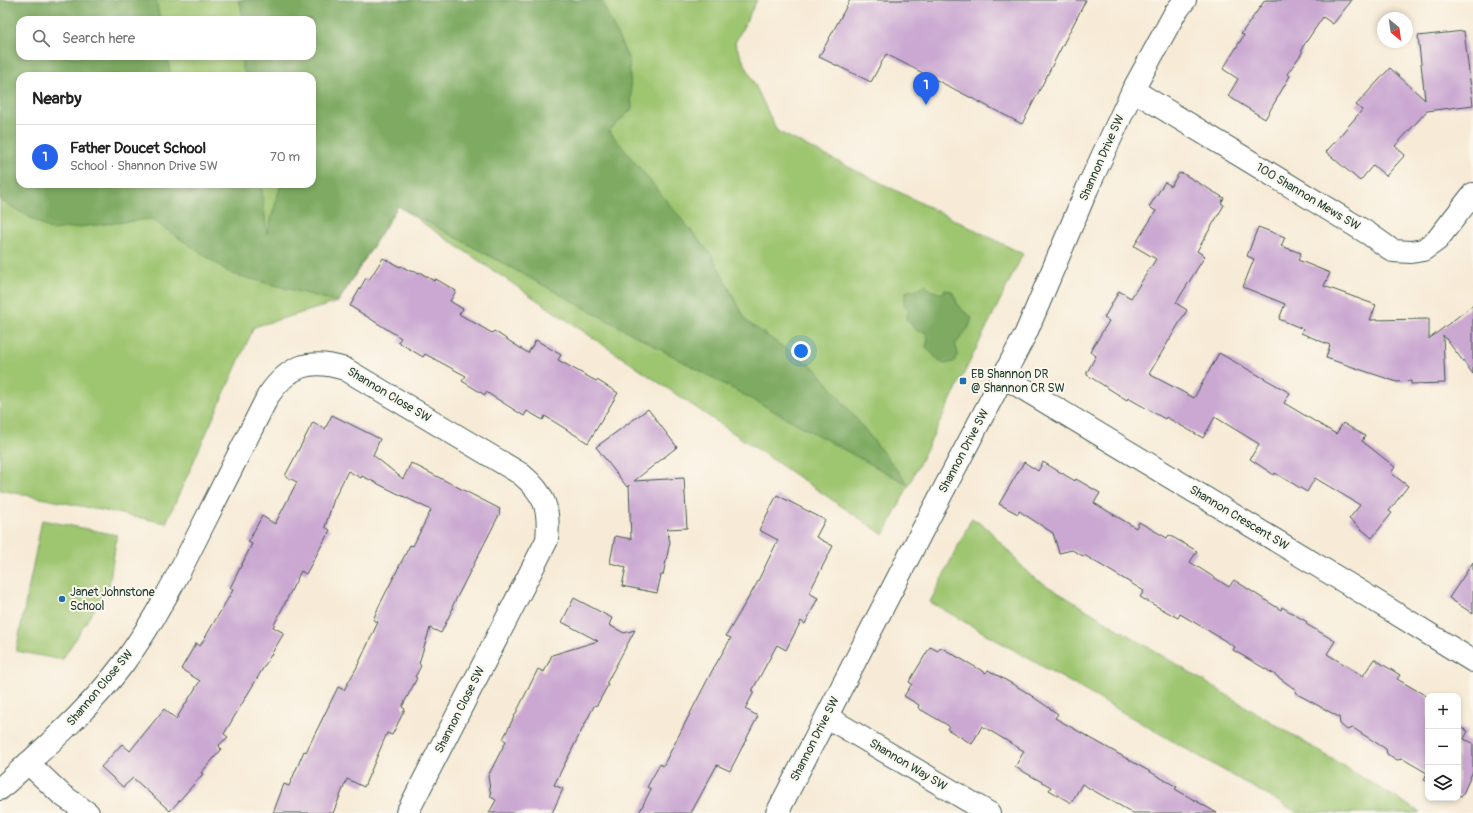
<!DOCTYPE html>
<html lang="en">
<head>
<meta charset="utf-8">
<style>
	:root { --surface:#fff; --page:#f6f6f6; --text:#222; --muted:#767676; --line:#e0e0e0; --accent:#2563eb }
	body { margin:0; font-family:Pangolin,sans-serif; background:var(--page); color:var(--text) }
	.controls { position:absolute; right:12px; bottom:12px; display:grid; overflow:hidden; border-radius:8px; box-shadow:0 2px 6px #0003 }
	.controls button { width:36px; height:36px; display:grid; place-items:center; padding:0; border:0; border-bottom:1px solid var(--line); background:var(--surface); color:var(--text); font:20px sans-serif }
	.compass { position:absolute; left:1377px; top:12px; width:36px; height:36px; border-radius:50%; background:var(--surface); box-shadow:0 2px 6px #0003; rotate:151deg }
	.you { position:absolute; left:801px; top:351px; width:14px; height:14px; margin:-10px; border:3px solid #fff; border-radius:50%; background:#1a73e8; box-shadow:0 0 0 6px #1a73e833 }
	.badge { display:grid; place-items:center; width:26px; height:26px; border-radius:50%; background:var(--accent); color:#fff; font-size:13px; font-weight:700 }
	.pin { position:absolute; translate:-50% -33px; filter:drop-shadow(0 1px 2px #0008) }
	.pin::after { content:''; position:absolute; top:21px; width:14px; height:12px; background:inherit; clip-path:polygon(0 0,100% 0,50% 100%) }
	.list { margin:0; padding:0; list-style:none }
	h2 { display:flex; justify-content:space-between; align-items:center; height:52px; margin:0; padding:0 16px; font-size:17px }
	h2 small { font-size:13px; font-weight:400; color:var(--muted) }
	.list li { display:grid; grid-template-columns:26px 1fr auto; gap:12px; align-items:center; box-sizing:border-box; height:64px; padding:0 16px; border-top:1px solid var(--line) }
	.list b { display:block; font-size:15px; white-space:nowrap }
	.list p { margin:0; font-size:13px; white-space:nowrap; color:var(--muted) }
	.list em { font-size:13px; font-style:normal; color:var(--muted) }
	.icon { flex:none; width:22px; height:22px; fill:none; stroke:currentColor; stroke-width:2; stroke-linecap:round; stroke-linejoin:round }
	.map { position:relative; flex:none; width:1473px; height:813px; overflow:hidden }
	.search { position:absolute; background:var(--surface); box-shadow:0 2px 6px #0003; left:16px; top:16px; width:300px; height:44px; display:flex; align-items:center; gap:10px; box-sizing:border-box; padding:0 14px; border-radius:12px; color:var(--muted); font-size:15px }
	.panel { position:absolute; background:var(--surface); box-shadow:0 2px 6px #0003; left:16px; top:72px; width:300px; height:116px; border-radius:12px }
	.map>svg:first-child { display:block }
	.green { fill:#9ec570; stroke:#5e8152; fill-rule:evenodd }
	.forest { fill:#7eaa62; stroke:#4e744b }
	.building { fill:#caa8d2 }
	.lines { fill:none; stroke-linecap:round; stroke-linejoin:round }
	.minor-casing { stroke:#3f574c; stroke-width:24 }
	.minor { stroke:#fff; stroke-width:22 }
	.poi-dot { fill:#1f6fb2; stroke:#fbf7ec; stroke-width:1.5 }
	.labels { text-anchor:middle; dominant-baseline:central; stroke-width:4; stroke-linejoin:round; paint-order:stroke }
	.street-label { font-size:12px; fill:#1f3d34; stroke:#fbf7ec }
	.poi-label { font-size:12px; fill:#1f3d34; stroke:#fbf7ec; text-anchor:start }
</style>
</head>
<body>
<div class="map">
<svg width="1473" height="813" viewBox="0 0 1473 813">
	<rect width="100%" height="100%" fill="#fbf7ec"/>
	<filter id="ink" filterUnits="userSpaceOnUse"><feTurbulence type="fractalNoise" baseFrequency=".025" numOctaves="2"/><feDisplacementMap in="SourceGraphic" scale="8" xChannelSelector="R" yChannelSelector="G"/><feConvolveMatrix kernelMatrix="1 2 1 2 8 2 1 2 1" color-interpolation-filters="sRGB"/></filter>
	<filter id="wash" filterUnits="userSpaceOnUse"><feTurbulence type="fractalNoise" baseFrequency=".012" numOctaves="4" result="noise"/><feDisplacementMap in="SourceGraphic" scale="16" xChannelSelector="R" yChannelSelector="G"/><feGaussianBlur stdDeviation="0.9" result="paint"/><feColorMatrix in="noise" values="0 0 0 0 0 0 0 0 0 0 0 0 0 0 0 0 0 1.4 0 .05"/><feComposite in="paint" operator="in"/></filter>
	<g filter="url(#wash)">
		<rect width="100%" height="100%" fill="#f7ebd7"/>
		<g class="green">
			<path d="M 0,0 L 757,0 L 735,43 L 777,131 L 1023,254 L 884,535 L 398,206 L 338,302 L 254,327 L 166,523 L 0,490 ZM 20,20 L 312,20 L 312,56 L 20,56 ZM 20,76 L 312,76 L 312,184 L 20,184 Z"/>
			<polygon points="972,518 987,528 1031,576 1421,813 1298,813 930,602"/>
			<polygon points="42,520 117,535 109,586 62,660 16,651"/>
		</g>
		<g class="forest">
			<polygon points="0,0 156,0 160,20 20,20 20,56 167,56 171,76 20,76 20,184 261,184 267,234 281,184 312,184 312,76 247,76 242,68 242,56 312,56 312,20 242,20 241,6 238,0 601,0 629,60 632,109 609,131 712,256 747,322 817,370 909,485 398,206 338,302 232,274 151,219 51,230 0,200"/>
			<path d="M 925,285 L 930,290 L 942,294 L 944,290 L 952,291 L 959,307 L 972,318 L 969,327 L 955,345 C 959,352 958,355 954,362 L 944,364 L 937,359 L 926,347 L 928,338 L 925,332 L 917,331 L 906,319 L 909,310 L 904,304 L 906,292 L 911,290 L 917,290 L 920,287 Z"/>
		</g>
		<g id="blocks">
			<g class="building">
				<polygon points="850,0 1086,0 1022,124 886,54 871,82 819,57"/>
				<polygon points="1265,0 1352,0 1333,24 1323,17 1302,48 1302,53 1287,74 1290,76 1265,119 1228,96 1238,79 1223,69 1244,35 1241,34"/>
				<polygon points="1464,31 1473,105 1427,111 1395,146 1405,155 1386,176 1373,165 1360,181 1326,152 1362,110 1356,105 1390,68 1425,100 1418,36"/>
				<polygon points="1179,173 1181,174 1182,173 1224,198 1221,203 1224,205 1197,251 1205,256 1176,303 1187,310 1149,374 1194,398 1219,353 1290,393 1284,403 1336,434 1343,423 1365,436 1362,441 1395,467 1391,473 1408,486 1389,511 1392,513 1372,538 1349,519 1360,505 1315,478 1307,492 1275,473 1274,475 1250,459 1259,444 1215,417 1203,438 1166,417 1165,419 1128,398 1127,400 1087,375 1087,372 1096,356 1090,352 1109,321 1104,318 1119,291 1131,298 1156,259 1134,246 1156,211 1149,207 1165,182 1171,186"/>
				<polygon points="1258,227 1285,237 1281,246 1301,253 1298,260 1330,273 1324,286 1376,305 1370,320 1429,319 1429,339 1473,305 1473,374 1443,335 1445,383 1411,384 1411,381 1397,382 1326,358 1330,345 1301,333 1303,329 1279,319 1285,304 1243,287 1254,259 1247,256"/>
				<polygon points="383,258 400,267 401,266 410,271 421,273 434,281 436,279 456,291 450,301 463,309 459,314 492,333 494,331 528,353 536,340 561,355 558,360 596,381 597,380 618,393 588,443 545,416 543,420 527,411 524,416 486,392 485,395 462,381 466,376 425,354 423,357 398,342 401,338 350,306 366,278 369,280"/>
				<polygon points="648,409 677,447 634,481 684,478 687,528 667,529 670,542 663,575 661,575 657,593 622,586 626,567 610,563 615,536 631,539 629,485 627,487 596,447"/>
				<polygon points="332,415 380,439 373,455 403,479 411,463 500,509 499,512 500,513 452,607 453,608 441,633 430,628 419,663 421,666 415,677 417,678 402,707 405,709 392,735 387,733 364,787 347,779 333,813 273,813 284,784 289,786 304,751 306,752 338,687 344,690 357,667 378,622 373,620 379,606 410,545 413,546 431,510 362,476 361,478 348,471 334,499 325,527 330,530 306,574 301,571 273,627 284,633 224,734 228,737 219,745 221,750 201,773 203,774 170,811 133,778 123,787 101,767 122,744 130,751 164,709 176,719 200,681 181,669 196,643 200,646 233,590 230,588 252,544 248,542 262,516 275,524 297,482 285,476 313,422 325,429"/>
				<polygon points="1024,462 1038,471 1043,462 1075,481 1076,479 1100,493 1094,503 1136,528 1139,522 1167,538 1169,535 1197,551 1190,562 1229,587 1234,580 1281,610 1282,607 1307,622 1306,624 1335,641 1327,654 1363,676 1374,659 1400,675 1397,679 1428,697 1428,782 1424,780 1427,773 1403,759 1397,760 1387,754 1386,749 1353,728 1347,730 1340,724 1339,717 1297,694 1295,692 1296,690 1274,674 1233,650 1235,647 1214,634 1180,614 1178,618 1140,597 1144,591 1084,555 1083,556 1072,550 1059,553 1053,533 1019,511 1018,514 999,504"/>
				<polygon points="777,495 825,520 816,537 833,546 809,593 818,598 805,624 801,621 786,650 777,645 752,691 754,692 745,709 758,716 730,771 717,765 691,813 639,813 651,789 647,787 660,764 663,766 712,671 731,638 726,636 756,585 778,540 759,530"/>
				<polygon points="1473,562 1473,614 1449,598"/>
				<polygon points="574,598 612,618 609,625 624,633 635,630 606,684 608,685 597,705 594,706 554,785 563,789 552,813 489,813 496,800 491,797 488,776 506,741 503,739 538,669 544,672 552,655 598,641 562,622"/>
				<polygon points="930,647 938,651 940,647 986,673 988,670 1023,690 1058,714 1055,718 1177,787 1175,789 1217,813 1133,813 1082,784 1071,803 1049,790 1051,787 1015,767 1024,751 982,726 972,744 947,729 949,726 918,708 919,705 904,696 912,684 909,682"/>
				<polygon points="1458,727 1468,731 1464,739 1473,743 1473,771 1462,796 1458,795"/>
			</g>
		</g>
	</g>
	<g filter="url(#ink)">
		<use href="#blocks" fill-opacity="0" stroke="#3f574c" stroke-width="1"/>
		<g class="lines">
			<defs>
				<g id="minor">
					<polyline points="1133,90 1369,234 1393,251 1411,252 1423,250 1437,240 1473,194"/>
					<polyline points="1004,377 1353,587 1473,661"/>
					<polyline points="827,717 989,813"/>
					<polyline points="28,763 62,795 88,813"/>
					<path d="M 0,789 C 43,749 88,711 123,664 C 155,621 179,573 203,525 C 225,482 246,439 268,396 C 289,365 310,358 345,369 L 521,474 C 545,494 550,508 547,540 L 407,813"/>
					<polyline points="777,813 922,531 1026,333 1087,189 1133,90 1175,13 1185,0"/>
				</g>
			</defs>
			<use href="#minor" class="minor-casing"/>
			<use href="#minor" class="minor"/>
		</g>
	</g>
	<g class="poi-dot">
		<rect x="959" y="377" width="8" height="8" rx="2"/>
		<circle cx="62" cy="599" r="4"/>
	</g>
	<g class="labels">
		<g class="street-label">
			<text transform="translate(1102 158) rotate(-66)">Shannon Drive SW</text>
			<text transform="translate(1308 197) rotate(31)">100 Shannon Mews SW</text>
			<text transform="translate(389 395) rotate(31)">Shannon Close SW</text>
			<text transform="translate(964 451) rotate(-62)">Shannon Drive SW</text>
			<text transform="translate(1239 518) rotate(31)">Shannon Crescent SW</text>
			<text transform="translate(100 688) rotate(-50)">Shannon Close SW</text>
			<text transform="translate(460 710) rotate(-63)">Shannon Close SW</text>
			<text transform="translate(815 739) rotate(-63)">Shannon Drive SW</text>
			<text transform="translate(908 765) rotate(31)">Shannon Way SW</text>
		</g>
		<g class="poi-label">
			<text x="971" y="374">EB Shannon DR<tspan x="971" dy="14">@ Shannon CR SW</tspan></text>
			<text x="70" y="592">Janet Johnstone<tspan x="70" dy="14">School</tspan></text>
		</g>
	</g>
</svg>
<div class="controls">
<button>+</button>
<button>−</button>
<button><svg class="icon" aria-label="layers" viewBox="0 0 24 24"><path d="M12 4l9 5-9 5-9-5zM3 14l9 5 9-5"/></svg></button>
</div>
<svg class="compass" viewBox="-18 -18 36 36"><path d="M0-13l5 13h-10z" fill="#e53935"/><path d="M0 13l5-13h-10z" fill="#767676"/></svg>
<div class="you"></div>
<div class="pin badge" style="left:926px;top:105px">1</div>
<div class="search"><svg class="icon" aria-label="search" viewBox="0 0 24 24"><circle cx="10" cy="10" r="6"/><path d="M15 15l6 6"/></svg>Search here</div>
<section class="panel">
<h2>Nearby<small></small></h2>
<ul class="list">
<li><span class="badge">1</span><div><b>Father Doucet School</b><p>School · Shannon Drive SW</p></div><em>70 m</em></li>
</ul>
</section>
</div>
</body>
</html>
